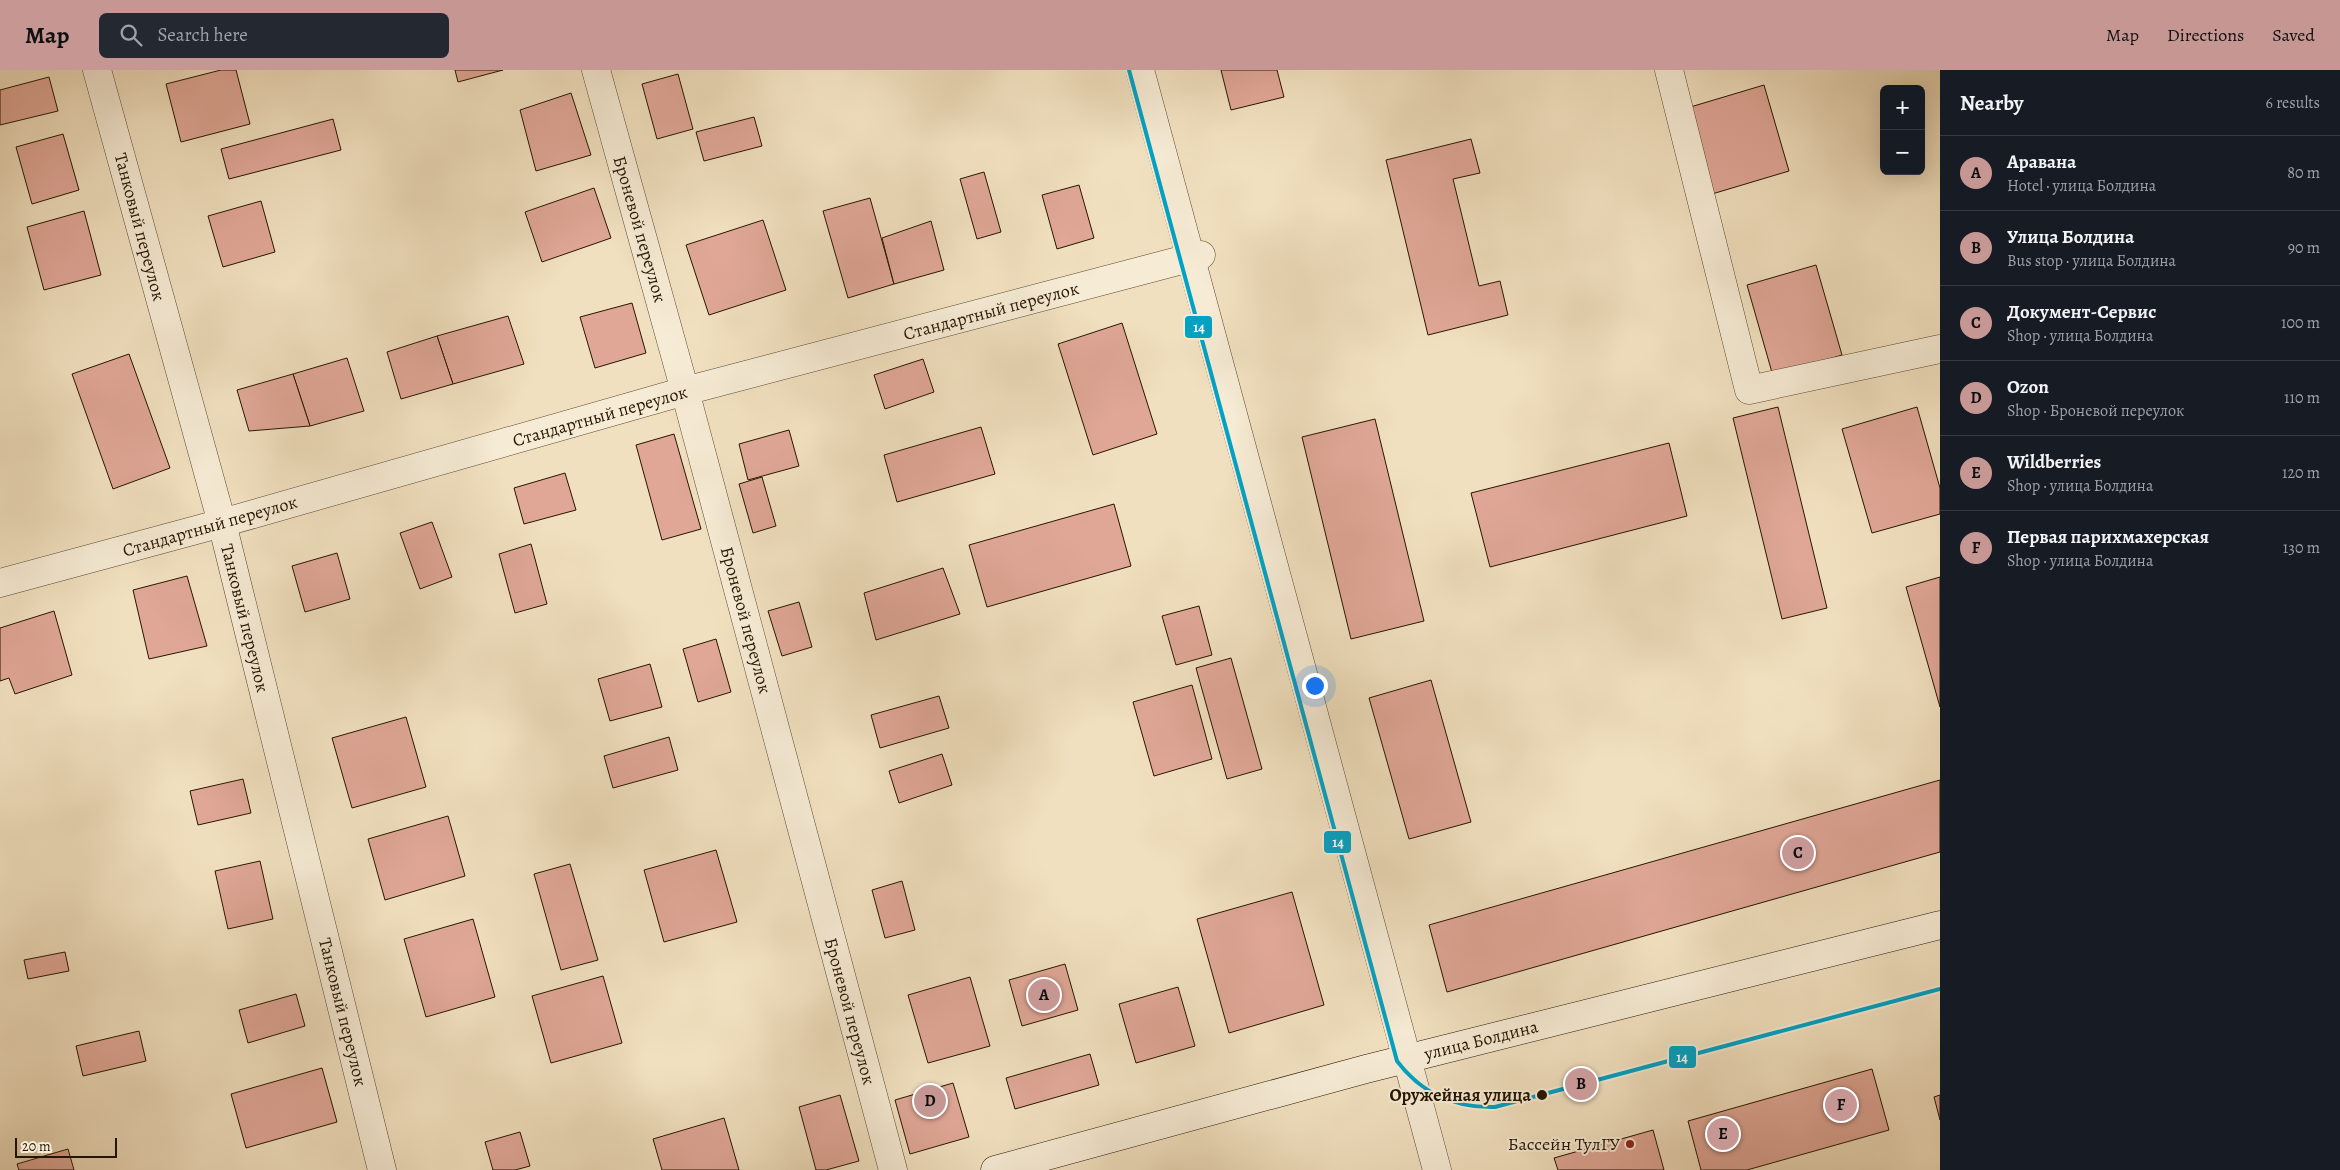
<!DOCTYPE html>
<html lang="en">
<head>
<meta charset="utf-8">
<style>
	:root { --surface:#171b24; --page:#242831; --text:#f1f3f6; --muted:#9ea1a6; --line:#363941; --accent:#c59692 }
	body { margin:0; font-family:Alegreya,serif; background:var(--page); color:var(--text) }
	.controls { position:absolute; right:15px; top:15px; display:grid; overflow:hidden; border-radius:8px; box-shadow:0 5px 20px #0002 }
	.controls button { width:45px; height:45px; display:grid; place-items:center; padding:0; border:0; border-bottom:1px solid var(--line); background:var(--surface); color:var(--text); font:25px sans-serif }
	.scale { position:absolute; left:15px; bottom:12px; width:102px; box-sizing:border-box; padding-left:5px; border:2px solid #261500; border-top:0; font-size:14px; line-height:18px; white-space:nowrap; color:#261500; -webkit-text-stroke:4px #f6ebd5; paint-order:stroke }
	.you { position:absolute; left:1314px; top:615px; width:18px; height:18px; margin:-12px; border:4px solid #fff; border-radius:50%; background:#1a73e8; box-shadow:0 0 0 8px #1a73e833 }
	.badge { display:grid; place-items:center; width:32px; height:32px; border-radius:50%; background:var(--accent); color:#111; font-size:16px; font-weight:700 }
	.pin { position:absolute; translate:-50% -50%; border:2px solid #fff; box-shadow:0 1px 5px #0006 }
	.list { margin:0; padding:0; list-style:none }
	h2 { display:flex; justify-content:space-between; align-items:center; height:65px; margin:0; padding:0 20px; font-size:21px }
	h2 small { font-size:16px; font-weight:400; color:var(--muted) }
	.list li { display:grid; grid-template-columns:32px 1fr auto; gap:15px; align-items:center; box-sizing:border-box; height:75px; padding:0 20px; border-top:1px solid var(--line) }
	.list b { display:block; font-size:19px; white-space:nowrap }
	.list p { margin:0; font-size:16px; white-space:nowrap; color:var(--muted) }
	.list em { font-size:16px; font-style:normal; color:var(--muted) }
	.icon { flex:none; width:28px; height:28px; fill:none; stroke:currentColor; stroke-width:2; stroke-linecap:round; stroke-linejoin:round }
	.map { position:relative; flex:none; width:1940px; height:1100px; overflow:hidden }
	header { display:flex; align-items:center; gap:30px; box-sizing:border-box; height:70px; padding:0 25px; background:var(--accent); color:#111 }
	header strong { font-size:24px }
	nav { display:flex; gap:28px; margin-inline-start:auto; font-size:18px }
	.search { width:350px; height:45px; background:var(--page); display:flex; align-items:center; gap:12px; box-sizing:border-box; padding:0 18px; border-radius:8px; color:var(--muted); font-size:19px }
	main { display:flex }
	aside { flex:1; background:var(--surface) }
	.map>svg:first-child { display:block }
	.building { fill:#e0a797; stroke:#261500 }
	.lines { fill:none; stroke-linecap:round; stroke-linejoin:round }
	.minor-casing { stroke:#594830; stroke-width:29 }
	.tertiary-casing { stroke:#594830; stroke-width:29 }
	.secondary-casing { stroke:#261500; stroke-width:29 }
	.minor { stroke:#f6ebd5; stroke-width:28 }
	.tertiary { stroke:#f6ebd5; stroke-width:28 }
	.secondary { stroke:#f6ebd5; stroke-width:28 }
	.tram-1-casing { stroke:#f6ebd5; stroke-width:8 }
	.tram-1 { stroke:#02a2c4; stroke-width:4 }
	.stop-dot { fill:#261500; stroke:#f6ebd5; stroke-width:2 }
	.poi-dot { fill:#8f2418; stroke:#f6ebd5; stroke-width:2 }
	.labels { text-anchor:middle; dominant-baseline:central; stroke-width:4; stroke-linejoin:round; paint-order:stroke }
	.street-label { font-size:18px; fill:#261500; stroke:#f6ebd5 }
	.stop-label { font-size:18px; font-weight:bold; fill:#261500; stroke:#f6ebd5; text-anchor:end }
	.poi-label { font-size:18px; fill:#261500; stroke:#f6ebd5; text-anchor:end }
	.line-badge { stroke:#f6ebd5; stroke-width:2 }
	.badge-label { font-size:14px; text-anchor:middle; font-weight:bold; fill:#fff }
</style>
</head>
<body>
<header>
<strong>Map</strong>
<div class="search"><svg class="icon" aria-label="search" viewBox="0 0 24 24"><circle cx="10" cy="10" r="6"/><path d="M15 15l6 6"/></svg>Search here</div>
<nav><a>Map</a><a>Directions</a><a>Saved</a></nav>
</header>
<main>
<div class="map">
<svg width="1940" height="1100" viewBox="0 0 1940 1100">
	<rect width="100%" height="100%" fill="#f1e0bf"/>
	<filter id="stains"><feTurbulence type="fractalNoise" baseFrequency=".004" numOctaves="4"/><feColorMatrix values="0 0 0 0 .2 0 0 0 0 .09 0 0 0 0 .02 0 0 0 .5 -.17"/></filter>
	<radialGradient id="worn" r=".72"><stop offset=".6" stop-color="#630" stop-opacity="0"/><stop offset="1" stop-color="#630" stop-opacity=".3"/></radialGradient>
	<g class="building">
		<polygon points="221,0 236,0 250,54 181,72 166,14"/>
		<polygon points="455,0 503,0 458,12"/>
		<polygon points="1221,0 1277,0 1284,27 1231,40"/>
		<polygon points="678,4 693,59 657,69 642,14"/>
		<polygon points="49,7 58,41 0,55 0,20"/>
		<polygon points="1764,15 1789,101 1712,124 1687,38"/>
		<polygon points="571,23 591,85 536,101 520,40"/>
		<polygon points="754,47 762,76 704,91 696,62"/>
		<polygon points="333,49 341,80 229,109 221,79"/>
		<polygon points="63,64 79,120 32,134 16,77"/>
		<polygon points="1471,69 1480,103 1453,109 1479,216 1500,211 1508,245 1428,265 1386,90"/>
		<polygon points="984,102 1001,162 977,169 960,109"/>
		<polygon points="1079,115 1094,168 1057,179 1042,125"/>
		<polygon points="594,118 611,168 542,192 525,142"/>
		<polygon points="870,128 894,214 848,228 823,141"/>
		<polygon points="261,131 275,182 223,197 208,146"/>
		<polygon points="84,141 101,205 44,220 27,157"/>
		<polygon points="763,150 786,220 709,245 686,175"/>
		<polygon points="931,151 944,200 894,214 882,168"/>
		<polygon points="1816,195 1842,285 1773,306 1747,215"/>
		<polygon points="632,233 646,283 595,298 580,247"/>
		<polygon points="508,246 524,294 453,314 437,266"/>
		<polygon points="1122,253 1157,364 1093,385 1058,274"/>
		<polygon points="437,266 453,314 401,329 387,282"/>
		<polygon points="129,284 170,398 113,419 72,304"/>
		<polygon points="347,288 364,341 310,356 293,304"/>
		<polygon points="923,289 934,322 885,339 874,305"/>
		<polygon points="293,304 310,356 249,361 237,320"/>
		<polygon points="1778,337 1827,538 1782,549 1733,348"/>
		<polygon points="1917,337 1940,418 1940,444 1872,463 1842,359"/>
		<polygon points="1375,349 1424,551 1351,569 1302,367"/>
		<polygon points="981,357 995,404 897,432 884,385"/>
		<polygon points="789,360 799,396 748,410 739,374"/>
		<polygon points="674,364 701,459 662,470 636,375"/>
		<polygon points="1669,373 1687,446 1490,497 1471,423"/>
		<polygon points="565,403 576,440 524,454 514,418"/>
		<polygon points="762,407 776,456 753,463 739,414"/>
		<polygon points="1114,434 1131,496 987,537 969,475"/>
		<polygon points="432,452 452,507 420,519 400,463"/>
		<polygon points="531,474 547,534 515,543 499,484"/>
		<polygon points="337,483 350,529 305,542 292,496"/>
		<polygon points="943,498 960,544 876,570 864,523"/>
		<polygon points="187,506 207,576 149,589 133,520"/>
		<polygon points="1940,507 1940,637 1906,517"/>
		<polygon points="799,532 812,577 782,586 768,541"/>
		<polygon points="1199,536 1212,585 1176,595 1162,546"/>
		<polygon points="54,541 72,605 15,624 9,608 0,611 0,558"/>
		<polygon points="716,569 731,622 698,632 683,579"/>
		<polygon points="1231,588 1262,699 1227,709 1196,598"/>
		<polygon points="650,594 662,637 610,651 598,609"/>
		<polygon points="1431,610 1471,752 1409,769 1369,628"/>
		<polygon points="1192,615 1212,689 1154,706 1133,632"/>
		<polygon points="939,626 949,658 880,678 871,645"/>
		<polygon points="406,647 426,717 352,738 332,668"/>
		<polygon points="669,667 678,700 613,718 604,686"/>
		<polygon points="942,684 952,715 899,733 889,701"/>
		<polygon points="243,709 251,743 198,755 190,721"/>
		<polygon points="1940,710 1940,782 1447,922 1429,855"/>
		<polygon points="448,746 465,806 385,830 368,769"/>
		<polygon points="716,780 737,852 664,872 644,800"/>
		<polygon points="260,791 273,849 228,859 215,801"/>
		<polygon points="570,794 598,890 561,900 534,804"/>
		<polygon points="902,811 915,860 885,868 872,820"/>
		<polygon points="1292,822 1324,935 1229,963 1197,849"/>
		<polygon points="473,849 495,927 426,947 404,869"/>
		<polygon points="65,882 69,901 28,909 24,890"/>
		<polygon points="1065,894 1078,940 1022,956 1009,910"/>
		<polygon points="603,906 622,973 551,993 532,926"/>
		<polygon points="970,907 990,976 928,993 908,925"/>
		<polygon points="1178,917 1195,976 1136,993 1119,934"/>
		<polygon points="296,924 305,956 248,973 239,940"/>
		<polygon points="139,961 146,991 83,1006 76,976"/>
		<polygon points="1090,984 1099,1015 1015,1039 1006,1008"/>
		<polygon points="322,998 337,1052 246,1078 231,1024"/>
		<polygon points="1872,999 1889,1060 1747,1100 1701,1100 1688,1051"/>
		<polygon points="953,1013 969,1067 910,1084 895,1030"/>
		<polygon points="840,1025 859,1091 826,1100 816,1100 799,1037"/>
		<polygon points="1940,1025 1940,1050 1934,1027"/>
		<polygon points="724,1048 739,1100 662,1100 653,1069"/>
		<polygon points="1653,1060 1664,1100 1558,1100 1554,1088"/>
		<polygon points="520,1062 530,1096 515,1100 493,1100 485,1072"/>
		<polygon points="68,1079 74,1100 19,1100 17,1094"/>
	</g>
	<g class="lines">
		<defs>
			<g id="minor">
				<polyline points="97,0 222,453 382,1100"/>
				<polyline points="596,0 685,321 893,1100"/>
				<polyline points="1669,0 1749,320 1940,279"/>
				<polyline points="0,513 222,453 685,321 1201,185"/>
			</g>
			<polyline id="tertiary" points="1140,0 1437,1100"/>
			<polyline id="secondary" points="995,1100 1366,999 1940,855"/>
		</defs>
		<use href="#minor" class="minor-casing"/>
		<use href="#tertiary" class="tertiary-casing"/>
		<use href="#secondary" class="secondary-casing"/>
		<use href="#minor" class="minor"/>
		<use href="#tertiary" class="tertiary"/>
		<use href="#secondary" class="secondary"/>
		<defs>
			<path id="tram-1" d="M 1129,0 L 1397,991 C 1422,1024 1454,1038 1495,1037 L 1940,919"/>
		</defs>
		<use href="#tram-1" class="tram-1-casing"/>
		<use href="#tram-1" class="tram-1"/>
	</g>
	<circle class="stop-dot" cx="1542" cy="1025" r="6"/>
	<circle class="poi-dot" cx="1630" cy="1074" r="5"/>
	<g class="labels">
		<g class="street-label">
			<text transform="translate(140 157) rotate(75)">Танковый переулок</text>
			<text transform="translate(640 159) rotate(74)">Броневой переулок</text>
			<text transform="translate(991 241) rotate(-15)">Стандартный переулок</text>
			<text transform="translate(600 346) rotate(-16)">Стандартный переулок</text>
			<text transform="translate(210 456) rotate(-16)">Стандартный переулок</text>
			<text transform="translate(245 548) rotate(76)">Танковый переулок</text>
			<text transform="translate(746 550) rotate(75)">Броневой переулок</text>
			<text transform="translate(850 941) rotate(75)">Броневой переулок</text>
			<text transform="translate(343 942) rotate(76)">Танковый переулок</text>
			<text transform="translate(1481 970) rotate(-14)">улица Болдина</text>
		</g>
		<g class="stop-label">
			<text x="1531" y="1025">Оружейная улица</text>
		</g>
		<g class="poi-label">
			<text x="1620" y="1074">Бассейн ТулГУ</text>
		</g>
	</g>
	<g class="line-badge">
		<rect x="1184" y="245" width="29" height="24" rx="5" fill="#02a2c4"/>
		<rect x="1323" y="760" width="29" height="24" rx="5" fill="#02a2c4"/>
		<rect x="1668" y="975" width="29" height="24" rx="5" fill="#02a2c4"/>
	</g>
	<g class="badge-label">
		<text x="1199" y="262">14</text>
		<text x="1338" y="777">14</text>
		<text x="1682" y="992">14</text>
	</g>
	<rect width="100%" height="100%" filter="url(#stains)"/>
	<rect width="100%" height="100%" fill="url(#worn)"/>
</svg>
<div class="controls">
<button>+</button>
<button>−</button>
</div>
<div class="scale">20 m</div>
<div class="you"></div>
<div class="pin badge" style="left:1044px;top:925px">A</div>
<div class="pin badge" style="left:1581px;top:1014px">B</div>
<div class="pin badge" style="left:1798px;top:783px">C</div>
<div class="pin badge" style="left:930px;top:1031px">D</div>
<div class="pin badge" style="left:1723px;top:1064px">E</div>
<div class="pin badge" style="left:1841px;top:1035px">F</div>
</div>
<aside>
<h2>Nearby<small>6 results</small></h2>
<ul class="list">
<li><span class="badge">A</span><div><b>Аравана</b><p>Hotel · улица Болдина</p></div><em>80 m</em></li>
<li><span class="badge">B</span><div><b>Улица Болдина</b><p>Bus stop · улица Болдина</p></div><em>90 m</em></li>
<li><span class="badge">C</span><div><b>Документ-Сервис</b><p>Shop · улица Болдина</p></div><em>100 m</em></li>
<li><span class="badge">D</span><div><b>Ozon</b><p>Shop · Броневой переулок</p></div><em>110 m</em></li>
<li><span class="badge">E</span><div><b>Wildberries</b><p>Shop · улица Болдина</p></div><em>120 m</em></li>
<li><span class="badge">F</span><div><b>Первая парихмахерская</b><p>Shop · улица Болдина</p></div><em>130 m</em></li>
</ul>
</aside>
</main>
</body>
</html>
